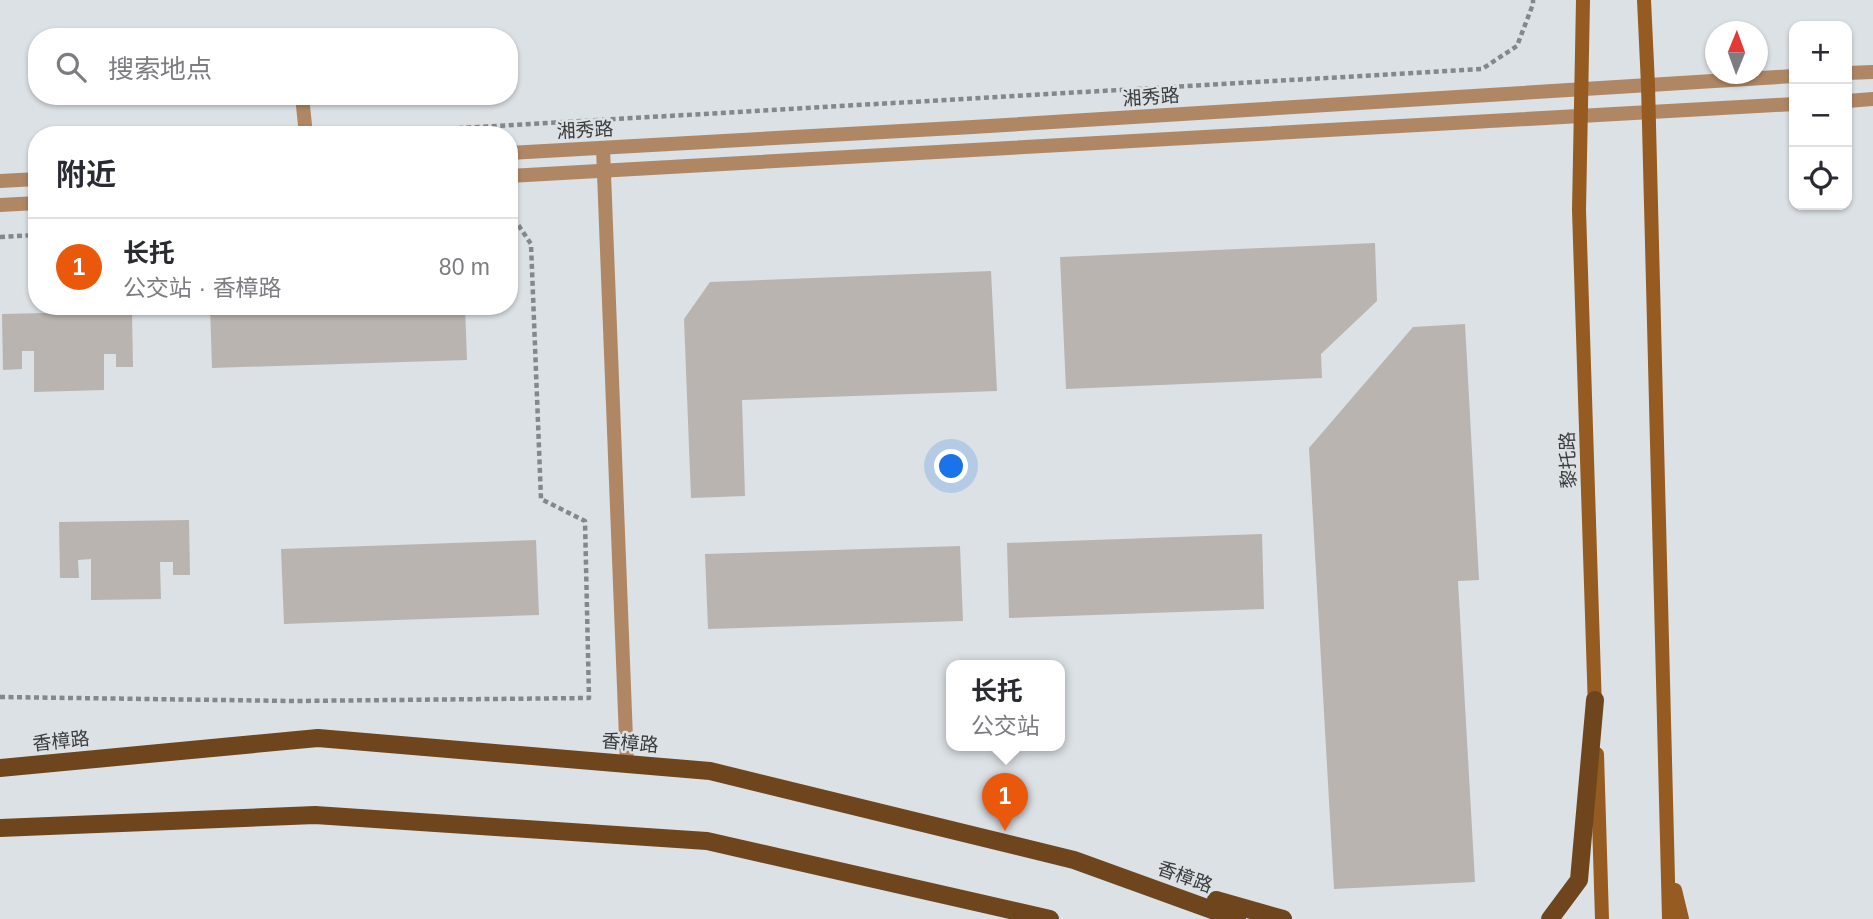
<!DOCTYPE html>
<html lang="zh">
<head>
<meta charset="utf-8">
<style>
	:root { --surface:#fff; --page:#f7f7f7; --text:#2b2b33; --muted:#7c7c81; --line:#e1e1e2; --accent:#ea580c }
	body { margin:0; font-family:Arial,"Noto Sans SC",sans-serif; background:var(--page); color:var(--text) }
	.controls { position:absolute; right:21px; top:21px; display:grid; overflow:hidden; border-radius:14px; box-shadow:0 2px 5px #0004 }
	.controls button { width:63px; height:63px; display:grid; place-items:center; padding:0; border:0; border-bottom:2px solid var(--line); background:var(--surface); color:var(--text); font:35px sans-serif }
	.compass { position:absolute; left:1705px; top:21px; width:63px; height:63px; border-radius:50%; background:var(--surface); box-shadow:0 2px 5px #0004; rotate:1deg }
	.you { position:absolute; left:952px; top:467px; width:24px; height:24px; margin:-18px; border:5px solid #fff; border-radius:50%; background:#1a73e8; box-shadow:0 0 0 10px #1a73e833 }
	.badge { display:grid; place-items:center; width:46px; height:46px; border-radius:50%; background:var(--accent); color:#fff; font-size:23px; font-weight:700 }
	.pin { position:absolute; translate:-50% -58px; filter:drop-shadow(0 2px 4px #0008) }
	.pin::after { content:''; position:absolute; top:37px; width:24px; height:21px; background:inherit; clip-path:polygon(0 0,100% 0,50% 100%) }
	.popup { position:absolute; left:946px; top:660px; width:119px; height:91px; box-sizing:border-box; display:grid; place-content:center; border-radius:14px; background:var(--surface); filter:drop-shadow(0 2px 5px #0005); font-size:23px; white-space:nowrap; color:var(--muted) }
	.popup b { font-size:26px; color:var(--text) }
	.popup::after { content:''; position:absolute; left:50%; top:100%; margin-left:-14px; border:14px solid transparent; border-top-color:var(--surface) }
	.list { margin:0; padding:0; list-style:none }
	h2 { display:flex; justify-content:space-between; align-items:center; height:91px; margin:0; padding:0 28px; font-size:30px }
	h2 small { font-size:23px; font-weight:400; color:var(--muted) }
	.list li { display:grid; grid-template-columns:46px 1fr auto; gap:21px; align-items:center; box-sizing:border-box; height:98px; padding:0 28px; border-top:2px solid var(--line) }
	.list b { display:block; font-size:26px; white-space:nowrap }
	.list p { margin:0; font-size:23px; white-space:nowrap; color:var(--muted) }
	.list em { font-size:23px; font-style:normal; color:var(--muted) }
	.icon { flex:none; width:38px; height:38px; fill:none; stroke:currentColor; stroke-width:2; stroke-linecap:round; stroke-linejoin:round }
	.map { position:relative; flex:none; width:1873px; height:919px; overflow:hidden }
	.search { position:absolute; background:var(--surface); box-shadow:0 2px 5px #0004; left:28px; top:28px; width:490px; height:77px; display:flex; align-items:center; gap:18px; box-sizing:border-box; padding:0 24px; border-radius:28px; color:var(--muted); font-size:26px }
	.panel { position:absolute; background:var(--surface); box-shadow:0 2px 5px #0004; left:28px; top:126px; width:490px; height:189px; border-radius:28px }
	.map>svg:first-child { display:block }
	.building { fill:#b9b4b0 }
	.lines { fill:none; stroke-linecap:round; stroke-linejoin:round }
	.path { stroke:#85888b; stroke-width:4.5; stroke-dasharray:5 3.5; stroke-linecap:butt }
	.minor { stroke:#b08765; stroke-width:14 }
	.tertiary { stroke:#b08765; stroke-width:14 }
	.secondary { stroke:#955b20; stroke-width:14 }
	.primary { stroke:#6e451d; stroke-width:18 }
	.labels { text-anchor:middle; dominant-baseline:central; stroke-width:5; stroke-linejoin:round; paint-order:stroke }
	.street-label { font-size:19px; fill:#3a3c3d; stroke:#dce1e5 }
</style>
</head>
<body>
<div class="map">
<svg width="1873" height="919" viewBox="0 0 1873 919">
	<rect width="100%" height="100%" fill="#dce1e5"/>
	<g class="building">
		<polygon points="1375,243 1377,301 1321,354 1322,378 1066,389 1060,257"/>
		<polygon points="991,271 997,391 742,400 745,496 691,498 684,319 710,282"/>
		<polygon points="210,306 465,306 467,360 212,368"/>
		<polygon points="132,311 133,367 116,367 116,354 104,354 104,390 34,392 34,351 22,351 22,369 3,370 2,314"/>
		<polygon points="1465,324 1479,580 1458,581 1475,882 1334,889 1309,448 1413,327"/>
		<polygon points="189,520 190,575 173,575 173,562 160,562 161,599 91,600 91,559 78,560 79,578 60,578 59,522"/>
		<polygon points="1262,534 1264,609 1009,618 1007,543"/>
		<polygon points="536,540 539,615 284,624 281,549"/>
		<polygon points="960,546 963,621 708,629 705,554"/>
	</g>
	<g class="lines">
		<g class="path">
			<polyline points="339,135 1482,69 1517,46 1533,4 1533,0"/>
			<polyline points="0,237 37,235"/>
			<polyline points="0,697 294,701 589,698 585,521 541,499 531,244 509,211"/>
		</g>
		<g class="minor">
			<polyline points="302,96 306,135"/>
			<polyline points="603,148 627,764"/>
		</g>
		<g class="tertiary">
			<polyline points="1847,73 1873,72"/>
			<polyline points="1847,101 1873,99"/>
			<polyline points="509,153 973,127 1794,76"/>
			<polyline points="509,176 1794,104"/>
			<polyline points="0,181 37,179"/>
			<polyline points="0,205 37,203"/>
		</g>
		<g class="secondary">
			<polyline points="1583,0 1579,210 1595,709"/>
			<polyline points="1644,0 1648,85 1669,919"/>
			<polyline points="1597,754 1602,919"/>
			<polyline points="1675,890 1682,919"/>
		</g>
		<g class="primary">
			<polyline points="0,768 318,738 710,771 1074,860 1237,919"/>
			<polyline points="0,828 315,815 707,841 1050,919"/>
			<polyline points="1216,900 1283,919"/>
			<polyline points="1550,919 1579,880 1595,700"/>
		</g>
	</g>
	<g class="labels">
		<g class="street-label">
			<text transform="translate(1151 97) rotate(-4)">湘秀路</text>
			<text transform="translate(585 130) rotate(-3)">湘秀路</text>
			<text transform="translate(1568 460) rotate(-92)">黎托路</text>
			<text transform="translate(61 741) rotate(-6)">香樟路</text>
			<text transform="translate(630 743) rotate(5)">香樟路</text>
			<text transform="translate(1185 877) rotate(20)">香樟路</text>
		</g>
	</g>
</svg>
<div class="controls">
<button>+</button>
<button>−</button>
<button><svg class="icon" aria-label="locate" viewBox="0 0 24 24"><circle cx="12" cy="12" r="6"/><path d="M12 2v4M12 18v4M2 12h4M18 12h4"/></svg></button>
</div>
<svg class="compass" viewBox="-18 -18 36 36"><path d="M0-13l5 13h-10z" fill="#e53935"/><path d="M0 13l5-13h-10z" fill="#7c7c81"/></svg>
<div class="you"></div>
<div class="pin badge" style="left:1005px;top:831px">1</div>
<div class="popup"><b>长托</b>公交站</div>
<div class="search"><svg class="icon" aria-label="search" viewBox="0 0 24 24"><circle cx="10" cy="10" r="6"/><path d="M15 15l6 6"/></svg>搜索地点</div>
<section class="panel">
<h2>附近<small></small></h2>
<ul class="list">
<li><span class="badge">1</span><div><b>长托</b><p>公交站 · 香樟路</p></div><em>80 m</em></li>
</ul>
</section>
</div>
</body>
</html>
